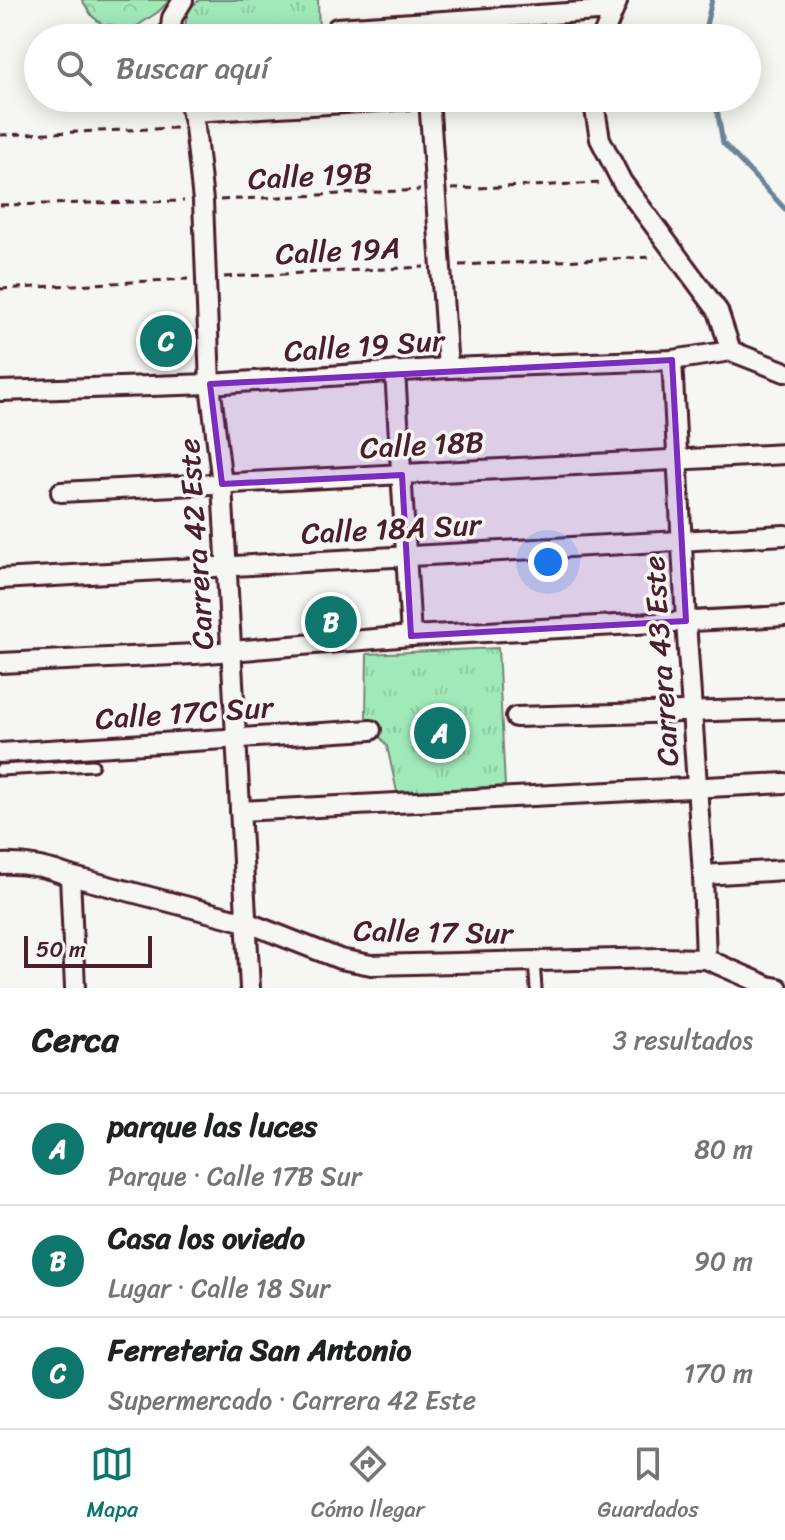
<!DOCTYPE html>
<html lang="es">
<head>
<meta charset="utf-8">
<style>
	:root { --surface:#fff; --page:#f6f6f6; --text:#202124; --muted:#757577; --line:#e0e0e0; --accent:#0f766e }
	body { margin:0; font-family:Sriracha,sans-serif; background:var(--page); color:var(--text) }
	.scale { position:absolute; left:24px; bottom:20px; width:128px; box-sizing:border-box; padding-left:8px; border:4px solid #4a1f2b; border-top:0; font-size:22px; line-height:28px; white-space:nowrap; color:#4a1f2b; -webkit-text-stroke:6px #f6f6f2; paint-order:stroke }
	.you { position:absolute; left:548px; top:562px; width:28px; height:28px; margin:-20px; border:6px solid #fff; border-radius:50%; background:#1a73e8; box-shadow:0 0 0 12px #1a73e833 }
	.badge { display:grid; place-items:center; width:52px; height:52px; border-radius:50%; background:var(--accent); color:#fff; font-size:26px; font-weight:700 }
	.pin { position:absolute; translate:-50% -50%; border:4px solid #fff; box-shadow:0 2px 8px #0006 }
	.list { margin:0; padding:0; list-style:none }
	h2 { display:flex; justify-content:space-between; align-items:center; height:104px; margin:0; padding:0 32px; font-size:34px }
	h2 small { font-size:26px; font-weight:400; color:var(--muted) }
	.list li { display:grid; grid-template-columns:52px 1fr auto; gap:24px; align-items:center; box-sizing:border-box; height:112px; padding:0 32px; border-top:2px solid var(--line) }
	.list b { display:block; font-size:30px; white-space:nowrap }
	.list p { margin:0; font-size:26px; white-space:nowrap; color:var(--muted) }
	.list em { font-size:26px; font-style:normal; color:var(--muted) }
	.icon { flex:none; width:44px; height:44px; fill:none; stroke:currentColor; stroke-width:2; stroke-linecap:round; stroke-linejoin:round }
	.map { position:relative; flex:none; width:785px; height:988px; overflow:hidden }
	.search { position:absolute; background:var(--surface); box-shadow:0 4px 20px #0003; left:24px; right:24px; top:24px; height:88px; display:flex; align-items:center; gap:20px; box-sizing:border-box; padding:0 28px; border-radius:44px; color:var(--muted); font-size:30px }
	.sheet { height:440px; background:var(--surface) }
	nav { display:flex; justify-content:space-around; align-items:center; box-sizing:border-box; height:112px; border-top:2px solid var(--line); background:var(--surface); font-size:22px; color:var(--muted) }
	nav a { display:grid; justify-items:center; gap:4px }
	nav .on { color:var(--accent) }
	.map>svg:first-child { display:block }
	.forest { fill:url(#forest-crowns); stroke:#758472; stroke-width:2 }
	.park { fill:url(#park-tufts); stroke:#758472; stroke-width:2 }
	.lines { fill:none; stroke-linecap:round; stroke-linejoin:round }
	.stream { stroke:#6b8499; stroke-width:5 }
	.building { fill:url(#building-hatch); stroke:#4a1f2b; stroke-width:2 }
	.service-casing { stroke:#4a1f2b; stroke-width:15 }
	.minor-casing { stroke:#4a1f2b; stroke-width:24 }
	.path { stroke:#4a1f2b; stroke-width:3; stroke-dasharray:8 6; stroke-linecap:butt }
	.service { stroke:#f6f6f2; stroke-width:9 }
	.minor { stroke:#f6f6f2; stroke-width:18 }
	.marked { fill:#7b2cbf; fill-opacity:0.2; stroke:#7b2cbf; stroke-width:6; stroke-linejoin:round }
	.labels { text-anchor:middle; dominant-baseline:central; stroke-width:7; stroke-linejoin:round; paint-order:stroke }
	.street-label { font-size:30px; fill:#4a1f2b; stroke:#f6f6f2 }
</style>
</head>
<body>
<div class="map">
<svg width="785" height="988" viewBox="0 0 785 988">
	<defs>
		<pattern id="forest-crowns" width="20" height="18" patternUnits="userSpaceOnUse" patternTransform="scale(2)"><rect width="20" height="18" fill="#a0eaba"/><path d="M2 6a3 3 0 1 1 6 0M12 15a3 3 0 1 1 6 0" fill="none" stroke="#8bc8a0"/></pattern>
		<pattern id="park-tufts" width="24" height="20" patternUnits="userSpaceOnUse" patternTransform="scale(2)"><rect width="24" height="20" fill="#a0eaba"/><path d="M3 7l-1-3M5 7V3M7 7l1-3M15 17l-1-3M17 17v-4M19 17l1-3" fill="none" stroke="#8bc8a0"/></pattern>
		<pattern id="building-hatch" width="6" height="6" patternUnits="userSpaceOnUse" patternTransform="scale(2)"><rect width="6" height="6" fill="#dda597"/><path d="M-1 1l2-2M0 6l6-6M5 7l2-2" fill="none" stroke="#b5867b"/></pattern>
	</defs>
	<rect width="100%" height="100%" fill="#f6f6f2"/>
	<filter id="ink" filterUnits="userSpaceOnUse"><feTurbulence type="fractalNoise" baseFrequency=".0125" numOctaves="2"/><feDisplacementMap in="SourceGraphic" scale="16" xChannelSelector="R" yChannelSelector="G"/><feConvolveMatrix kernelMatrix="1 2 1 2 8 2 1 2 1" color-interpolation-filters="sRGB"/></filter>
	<g filter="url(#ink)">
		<polygon class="forest" points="82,0 170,0 158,12 119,38 92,16"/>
		<g class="park">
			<polygon points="199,0 318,0 319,38 183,38 188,10"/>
			<polygon points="498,648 505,786 397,792 387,746 366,719 367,654"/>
		</g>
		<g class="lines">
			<g class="stream">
				<polyline points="703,38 712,0"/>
				<polyline points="715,98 723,143 785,209"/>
			</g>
		</g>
		<polygon class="building" points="339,603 341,640 323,642 321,604"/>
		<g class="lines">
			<defs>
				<g id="service">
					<polyline points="0,770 93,765"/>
					<polyline points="534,961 536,988"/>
				</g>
				<g id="minor">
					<polyline points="337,28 613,10"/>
					<polyline points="170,38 172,18 183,0"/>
					<polyline points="602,38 617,2"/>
					<polyline points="188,98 195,127 203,201 210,384 222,484 250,988"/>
					<polyline points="429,98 448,368"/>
					<polyline points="593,98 600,139 622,182 718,311 731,351"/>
					<polyline points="192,112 429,98"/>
					<polyline points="672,360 686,621 703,875 706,959"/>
					<polyline points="395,371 411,636"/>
					<polyline points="0,391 210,384 448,368 672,360 731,351 785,372"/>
					<polyline points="61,492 785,454"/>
					<polyline points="0,579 785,535"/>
					<polyline points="0,663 195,654 411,636 785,616"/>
					<polyline points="516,717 785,709"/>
					<polyline points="0,753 371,730"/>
					<polyline points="240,811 785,783"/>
					<path d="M 0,864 C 25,863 47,867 70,876 L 246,922 L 340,959 L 371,965 L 659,958 L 706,959 L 768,986 L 778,988"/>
					<polyline points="703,875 785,870"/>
					<polyline points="70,876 75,988"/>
				</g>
			</defs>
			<use href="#service" class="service-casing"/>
			<use href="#minor" class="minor-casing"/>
			<g class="path">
				<polyline points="0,135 176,128"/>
				<polyline points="451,189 604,183"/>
				<polyline points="220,200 420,190"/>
				<polyline points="0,205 184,201"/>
				<polyline points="459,265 655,257"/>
				<polyline points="224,277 424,267"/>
				<polyline points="0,289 188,279"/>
			</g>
			<use href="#service" class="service"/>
			<use href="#minor" class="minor"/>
		</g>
	</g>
	<path class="marked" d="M 672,360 L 686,621 L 411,636 L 402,475 L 222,484 L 210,384 Z"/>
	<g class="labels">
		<g class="street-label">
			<text transform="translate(310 176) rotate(-3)">Calle 19B</text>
			<text transform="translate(338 251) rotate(-3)">Calle 19A</text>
			<text transform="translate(364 346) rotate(-4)">Calle 19 Sur</text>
			<text transform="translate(422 445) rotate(-3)">Calle 18B</text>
			<text transform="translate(391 529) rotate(-3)">Calle 18A Sur</text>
			<text transform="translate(196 544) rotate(-94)">Carrera 42 Este</text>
			<text transform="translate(661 661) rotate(-94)">Carrera 43 Este</text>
			<text transform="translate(184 713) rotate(-4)">Calle 17C Sur</text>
			<text transform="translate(433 932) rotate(1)">Calle 17 Sur</text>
		</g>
	</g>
</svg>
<div class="scale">50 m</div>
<div class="you"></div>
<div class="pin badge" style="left:440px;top:733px">A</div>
<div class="pin badge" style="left:331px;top:622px">B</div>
<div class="pin badge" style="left:166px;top:341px">C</div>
<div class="search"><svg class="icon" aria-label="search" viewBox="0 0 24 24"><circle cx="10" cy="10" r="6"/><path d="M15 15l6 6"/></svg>Buscar aquí</div>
</div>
<section class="sheet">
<h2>Cerca<small>3 resultados</small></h2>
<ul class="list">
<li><span class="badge">A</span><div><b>parque las luces</b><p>Parque · Calle 17B Sur</p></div><em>80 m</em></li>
<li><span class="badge">B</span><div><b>Casa los oviedo</b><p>Lugar · Calle 18 Sur</p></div><em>90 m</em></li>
<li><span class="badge">C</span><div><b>Ferreteria San Antonio</b><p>Supermercado · Carrera 42 Este</p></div><em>170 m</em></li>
</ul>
</section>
<nav>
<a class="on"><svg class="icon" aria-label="map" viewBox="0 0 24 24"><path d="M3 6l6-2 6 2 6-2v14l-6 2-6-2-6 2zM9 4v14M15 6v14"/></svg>Mapa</a>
<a><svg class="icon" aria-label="directions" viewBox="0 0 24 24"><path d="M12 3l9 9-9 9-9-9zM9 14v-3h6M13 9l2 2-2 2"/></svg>Cómo llegar</a>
<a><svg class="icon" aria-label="saved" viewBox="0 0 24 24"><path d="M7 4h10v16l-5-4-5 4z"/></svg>Guardados</a>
</nav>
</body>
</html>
